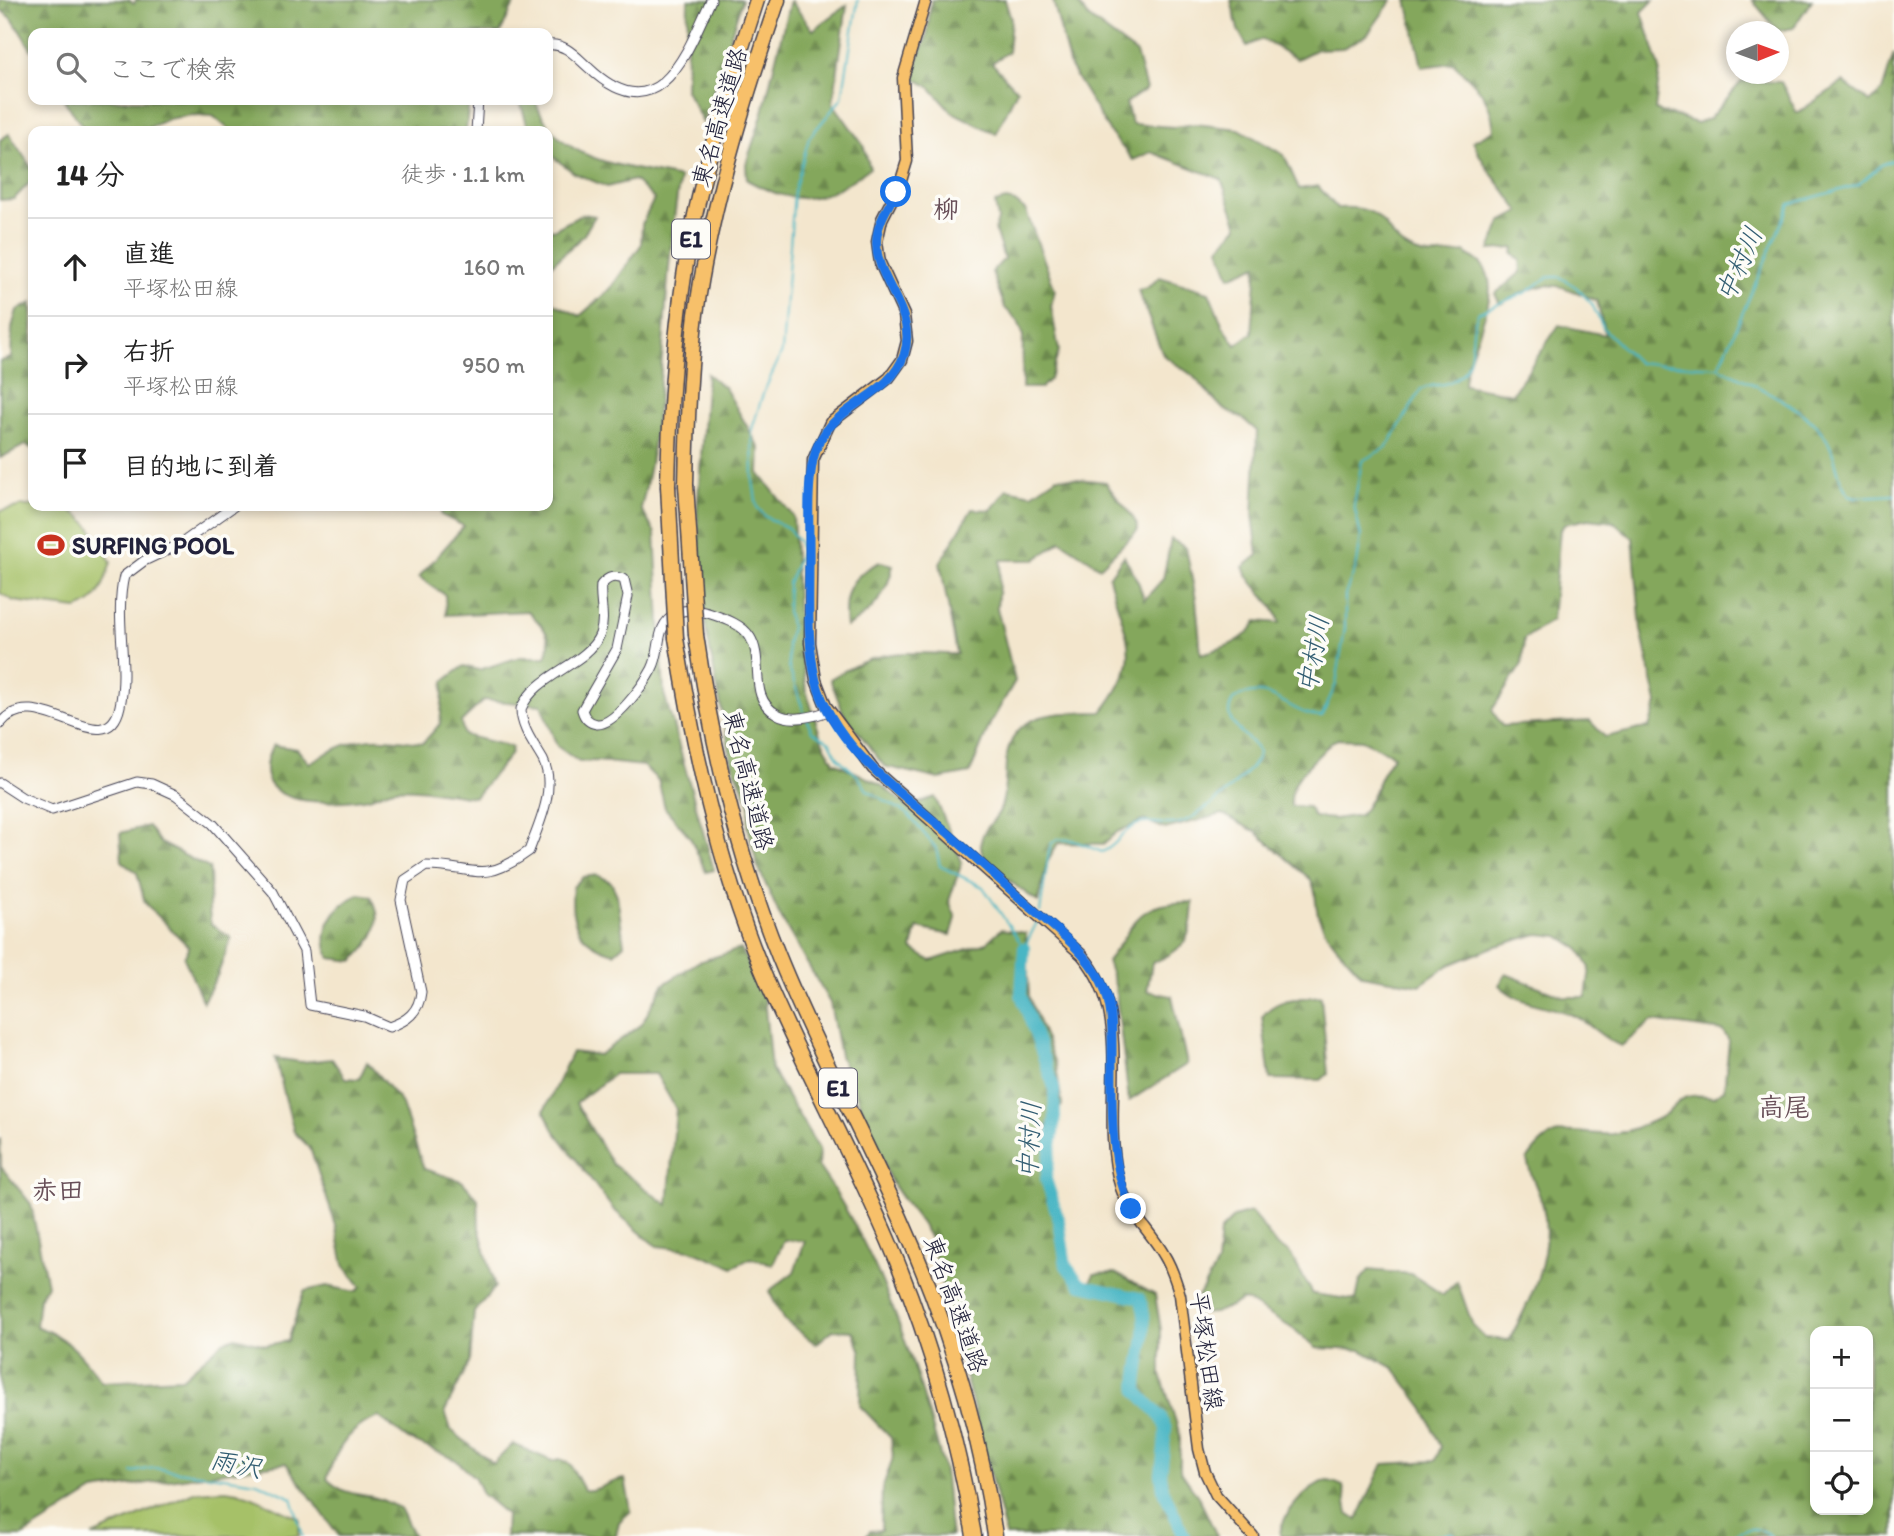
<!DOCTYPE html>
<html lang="ja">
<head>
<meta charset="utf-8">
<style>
	:root { --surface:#fff; --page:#f2f2f2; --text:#222; --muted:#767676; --line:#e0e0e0 }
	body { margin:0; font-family:Itim,"Klee One",sans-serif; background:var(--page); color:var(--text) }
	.controls { position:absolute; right:21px; bottom:21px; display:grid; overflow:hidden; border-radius:14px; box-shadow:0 4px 10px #0003 }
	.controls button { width:63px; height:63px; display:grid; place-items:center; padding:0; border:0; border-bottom:2px solid var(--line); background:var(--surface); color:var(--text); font:35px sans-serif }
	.compass { position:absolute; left:1726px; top:21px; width:63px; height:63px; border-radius:50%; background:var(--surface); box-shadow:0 4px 10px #0003; rotate:89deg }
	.stop { position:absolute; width:21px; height:21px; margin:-16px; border:5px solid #1a73e8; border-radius:50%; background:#fff }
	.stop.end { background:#1a73e8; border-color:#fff; box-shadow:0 2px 7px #0008 }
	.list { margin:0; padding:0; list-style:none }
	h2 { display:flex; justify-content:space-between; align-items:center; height:91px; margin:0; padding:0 28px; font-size:30px }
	h2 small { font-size:23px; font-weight:400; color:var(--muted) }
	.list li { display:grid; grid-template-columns:46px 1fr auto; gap:21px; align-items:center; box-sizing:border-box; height:98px; padding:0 28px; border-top:2px solid var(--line) }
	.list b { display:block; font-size:26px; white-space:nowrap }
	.list p { margin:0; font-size:23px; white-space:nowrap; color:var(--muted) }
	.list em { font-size:23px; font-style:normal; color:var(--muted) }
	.icon { flex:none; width:38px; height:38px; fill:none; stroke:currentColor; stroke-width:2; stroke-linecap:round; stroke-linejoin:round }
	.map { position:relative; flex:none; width:1894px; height:1536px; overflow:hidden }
	.search { position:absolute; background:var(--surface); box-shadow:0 4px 10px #0003; left:28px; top:28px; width:525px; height:77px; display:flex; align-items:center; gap:18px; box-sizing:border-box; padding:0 24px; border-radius:14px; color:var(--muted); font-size:26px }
	.panel { position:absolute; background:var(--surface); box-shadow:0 4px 10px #0003; left:28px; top:126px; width:525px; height:385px; border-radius:14px }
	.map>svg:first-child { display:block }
	.forest { fill:url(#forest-firs); stroke:#53644c; stroke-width:2; fill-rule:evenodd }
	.park { fill:#a6c168; stroke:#647252; stroke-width:2 }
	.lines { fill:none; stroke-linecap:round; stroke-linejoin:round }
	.stream { stroke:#49b6c4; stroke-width:2 }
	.river { stroke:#49b6c4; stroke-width:12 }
	.minor-casing { stroke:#413f51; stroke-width:11 }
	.major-casing { stroke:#413f51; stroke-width:13 }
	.highway-casing { stroke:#413f51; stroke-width:17 }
	.minor { stroke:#fff; stroke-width:9 }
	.major { stroke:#f7c06b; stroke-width:10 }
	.highway { stroke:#f7c06b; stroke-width:14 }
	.highway-bridge-casing { stroke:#413f51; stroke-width:17; stroke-linecap:butt }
	.highway-bridge { stroke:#f7c06b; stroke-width:14 }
	.route { stroke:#1a73e8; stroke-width:9 }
	.labels { text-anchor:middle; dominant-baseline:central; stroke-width:7; stroke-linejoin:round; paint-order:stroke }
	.shield { fill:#fdfcf7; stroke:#646373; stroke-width:2 }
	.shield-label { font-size:23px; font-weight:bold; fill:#22223b }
	.street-label { font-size:24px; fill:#22223b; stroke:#fdfcf7 }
	.poi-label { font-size:24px; font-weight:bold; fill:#22223b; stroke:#fdfcf7; text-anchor:start }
	.neighbourhood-label { font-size:26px; font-weight:bold; fill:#684f58; stroke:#fdfcf7 }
	.water-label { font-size:26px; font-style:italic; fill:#325d72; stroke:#fdfcf7 }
</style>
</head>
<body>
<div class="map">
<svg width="1894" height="1536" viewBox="0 0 1894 1536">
	<defs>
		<pattern id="forest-firs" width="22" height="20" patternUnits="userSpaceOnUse" patternTransform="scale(1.75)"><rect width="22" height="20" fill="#84a75c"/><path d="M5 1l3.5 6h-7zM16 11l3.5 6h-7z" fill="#6c884d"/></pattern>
	</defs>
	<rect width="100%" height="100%" fill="#fdfcf7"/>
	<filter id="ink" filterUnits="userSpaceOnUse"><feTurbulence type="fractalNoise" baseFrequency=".0143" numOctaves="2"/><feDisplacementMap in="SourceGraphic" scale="14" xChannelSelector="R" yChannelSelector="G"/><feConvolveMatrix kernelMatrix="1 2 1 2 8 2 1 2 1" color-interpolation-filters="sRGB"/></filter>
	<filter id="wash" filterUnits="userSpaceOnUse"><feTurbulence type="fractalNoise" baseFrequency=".00686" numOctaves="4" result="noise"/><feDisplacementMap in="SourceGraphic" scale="28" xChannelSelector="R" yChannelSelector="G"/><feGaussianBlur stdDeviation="1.57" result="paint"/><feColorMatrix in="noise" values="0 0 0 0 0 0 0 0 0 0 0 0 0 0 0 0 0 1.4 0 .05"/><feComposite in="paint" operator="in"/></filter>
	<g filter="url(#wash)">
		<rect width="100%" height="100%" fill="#f3e6cd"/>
		<g class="forest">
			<polygon points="0,0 129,0 134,4 136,0 516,0 500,33 33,33 33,52 13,20 0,9"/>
			<polygon points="688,0 742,0 703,123 686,90"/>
			<path d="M 790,0 L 813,30 L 847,5 L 833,103 L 863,145 L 870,168 C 822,202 801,209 747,180 L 746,164 L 763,112 Z"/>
			<polygon points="931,0 1005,0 1011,19 1008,52 992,63 1017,90 996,134 952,112 930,87 911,76 927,37"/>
			<path d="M 1053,0 L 1075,0 L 1088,17 L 1136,53 L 1146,89 L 1126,103 L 1132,124 L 1174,127 L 1195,124 L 1239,129 L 1284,155 L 1299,189 L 1318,186 L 1337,208 C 1395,204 1377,237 1415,252 C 1432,258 1448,254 1465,252 C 1470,256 1479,261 1483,266 C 1506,294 1464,354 1464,385 L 1512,394 L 1559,325 L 1605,335 L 1597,301 C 1549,279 1545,281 1500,304 L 1495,294 L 1521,272 L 1520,260 L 1513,254 L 1514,248 L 1490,250 L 1501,222 L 1520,212 C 1503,186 1484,170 1473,141 L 1494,130 C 1490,94 1477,87 1453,63 L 1422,67 L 1407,0 L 1654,0 L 1642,12 L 1660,69 L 1655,110 L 1697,123 L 1709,119 L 1742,81 L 1781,82 L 1797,113 L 1843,82 L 1870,102 L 1882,91 L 1894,53 L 1894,1536 L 1280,1536 C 1280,1517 1308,1484 1327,1481 C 1332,1481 1338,1484 1343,1486 L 1348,1514 L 1357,1520 L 1383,1464 L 1435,1461 L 1441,1447 L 1423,1407 L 1394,1368 L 1361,1350 L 1316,1348 L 1295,1330 L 1245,1300 L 1214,1313 L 1195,1314 L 1194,1304 L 1217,1264 L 1220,1231 L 1234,1217 L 1251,1212 L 1277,1246 L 1289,1252 L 1313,1294 L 1356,1300 L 1360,1281 L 1369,1270 L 1411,1274 L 1443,1295 L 1457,1281 L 1473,1326 L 1485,1338 L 1509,1340 C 1531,1300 1554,1253 1543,1206 C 1539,1190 1530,1176 1527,1160 C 1555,1118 1572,1136 1612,1134 C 1625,1133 1641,1126 1653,1121 C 1683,1109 1671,1090 1713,1097 L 1724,1090 L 1729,1041 L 1723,1031 L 1652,1021 L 1621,1046 C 1601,1039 1589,1021 1570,1014 C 1544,1004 1520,1005 1499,985 L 1506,974 L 1565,997 L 1586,997 L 1590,968 L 1579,949 L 1559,936 L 1538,934 L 1493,947 L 1449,965 L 1420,985 L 1362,975 C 1348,958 1328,940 1320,920 C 1313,905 1319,891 1309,878 L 1256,832 L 1223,814 L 1165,829 L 1144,820 L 1117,832 L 1103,844 L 1058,843 L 1047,863 L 1038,902 C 1025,892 987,867 982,852 C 976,832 994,824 1000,810 C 1006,796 1005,777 1006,762 C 1011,708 1060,713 1102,712 C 1147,655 1125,640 1109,577 L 1124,556 L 1139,584 L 1144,600 L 1163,579 L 1171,539 L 1186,548 L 1196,599 L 1201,654 C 1223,648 1245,642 1257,621 L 1280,623 C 1274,599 1252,590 1243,567 L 1258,555 L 1253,515 L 1257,431 L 1242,418 L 1223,409 L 1192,375 L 1163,355 L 1138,290 L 1147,288 L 1160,277 L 1209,292 L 1223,326 L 1236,345 L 1252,333 L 1257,265 L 1230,277 L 1219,248 L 1238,226 L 1221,179 L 1151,152 L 1133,160 L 1111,134 L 1070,67 ZM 1588,519 L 1614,522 L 1633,538 L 1641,630 L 1657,703 L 1649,727 L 1605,737 L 1590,721 L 1502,726 L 1492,710 L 1522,664 L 1524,639 L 1552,620 L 1560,530 L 1565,524 ZM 1338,739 L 1362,740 L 1394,755 C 1375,778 1378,794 1360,815 L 1334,819 L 1314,817 L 1308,807 L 1291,806 C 1288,777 1314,763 1331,742 ZM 1815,1331 L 1868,1331 L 1868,1510 L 1815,1510 Z"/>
			<polygon points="1231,0 1392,0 1367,35 1343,48 1317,49 1297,59 1262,39 1247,46 1238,30"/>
			<polygon points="1752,0 1812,0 1793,28 1778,31"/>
			<polygon points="64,100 469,100 466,131 231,131 213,116 192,115 168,119 144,130 123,127 116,131 86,131"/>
			<path d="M 535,100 C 557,164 624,165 680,178 C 661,288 667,401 641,509 L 655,533 L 664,693 L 714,870 L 706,872 L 690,837 L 665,808 L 658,780 L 643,766 L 596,761 L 579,762 L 557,746 L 541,705 L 484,700 L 461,722 L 464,735 L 512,747 L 510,755 L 475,797 C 452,795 416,786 394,789 C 383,791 374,798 363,799 C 324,805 241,807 273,745 L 297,749 L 309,763 C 357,735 369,736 423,743 L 440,724 L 444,681 L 464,666 L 479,670 L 520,657 L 546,657 C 555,636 542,626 528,611 L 446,615 L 445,595 L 419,577 L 464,526 L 441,515 L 442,506 L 548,506 L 548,290 L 553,303 L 580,316 L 610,289 L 641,245 L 642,224 L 654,199 L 634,180 L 607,187 L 574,173 L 548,153 L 548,131 L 529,131 L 520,101 Z"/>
			<polygon points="9,134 33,170 33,179 14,199 0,200 0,140"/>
			<polygon points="1006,200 1015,202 1026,211 1055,290 1051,306 1059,351 1050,379 1041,388 1022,388 1023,334 1018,321 1005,308 992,272 1004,259 995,230 998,220 995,203"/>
			<polygon points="583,214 595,216 583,236 550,266 548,275 548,229 553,230"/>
			<polygon points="32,303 33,449 25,445 0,458 0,361 11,358 12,327 17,310"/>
			<path d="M 707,374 L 725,388 L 760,449 L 759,473 L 793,516 L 799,640 L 806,690 L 822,741 L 834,762 L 880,784 L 908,807 L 935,797 L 962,862 L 949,901 L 956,918 L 951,935 L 917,928 L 912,949 L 931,961 L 986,943 L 1001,929 L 1026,933 L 1029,997 L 1056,1066 L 1062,1105 L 1044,1131 L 1059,1237 L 1075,1282 L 1089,1285 L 1094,1274 L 1115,1273 L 1155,1295 L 1161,1330 L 1161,1375 L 1180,1435 L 1180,1470 L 1199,1498 L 1217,1536 L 1006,1536 L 931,1241 C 919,1212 890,1194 884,1161 L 840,1056 L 830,1003 L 780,916 L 757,865 L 748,826 L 750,804 L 732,763 L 706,630 L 697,512 Z"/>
			<path d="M 1057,477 L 1106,482 C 1114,499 1135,512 1138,530 L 1100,567 L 1061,541 L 1035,560 L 1001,560 L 997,608 L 1015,681 L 990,724 L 970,773 L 939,779 L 884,766 L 843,712 L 830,679 C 883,647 898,653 957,654 L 940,563 L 972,509 L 991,510 L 1007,489 L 1032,494 Z"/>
			<path d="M 880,562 L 893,565 C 888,593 871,614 846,627 C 842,595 849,576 880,562 Z"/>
			<path d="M 148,826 L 160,843 L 209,868 C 214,888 205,901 211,924 L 231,938 L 218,974 L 203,1002 L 184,958 L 189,947 L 145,903 L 137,873 L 122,861 L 120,833 Z"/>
			<path d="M 597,875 L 611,882 L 617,895 L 624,944 L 614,953 C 578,943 569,923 573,887 L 583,877 Z"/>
			<path d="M 359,894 L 371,896 C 386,923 374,941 353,961 L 330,958 C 317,930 334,906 359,894 Z"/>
			<path d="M 1193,902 C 1191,938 1187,949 1152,963 L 1147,991 L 1172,996 L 1187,1064 L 1129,1101 L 1115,985 L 1107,961 C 1140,920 1132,903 1193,902 Z"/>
			<path d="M 741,949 L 764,997 L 771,1069 L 819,1149 L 818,1166 C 879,1252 915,1360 942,1462 C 948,1486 947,1511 951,1536 L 866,1536 L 870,1531 L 881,1530 L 882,1489 L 893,1458 L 891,1438 L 860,1406 L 861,1352 L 853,1331 L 833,1330 L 816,1344 L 783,1319 L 769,1291 L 794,1272 L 805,1241 L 784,1240 L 773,1264 L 751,1258 L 733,1267 L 691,1250 L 657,1246 L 651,1242 L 613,1209 L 554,1130 L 544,1111 L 572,1052 L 599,1055 L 641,1025 L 663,985 L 698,962 ZM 614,1074 L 656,1074 L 676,1109 L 668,1205 L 612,1164 L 576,1103 Z"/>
			<path d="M 1321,996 L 1328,1074 L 1321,1080 L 1270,1079 L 1262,1017 C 1276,997 1298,999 1321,996 Z"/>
			<path d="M 275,1058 L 301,1062 L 332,1059 L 345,1078 L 359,1079 L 367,1062 L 401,1102 L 424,1169 L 462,1181 L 478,1199 L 479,1228 L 495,1287 L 474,1312 L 470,1361 L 445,1411 L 451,1430 L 493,1464 L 513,1444 L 552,1461 L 560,1459 L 570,1464 L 584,1490 C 599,1492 610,1480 625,1479 L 631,1511 L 619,1522 L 616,1536 L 505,1536 L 506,1514 L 482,1494 L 475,1478 L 456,1460 L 408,1439 L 379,1417 C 350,1426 335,1450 327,1479 C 343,1494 353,1493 373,1497 C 382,1499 392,1505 400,1508 L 414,1536 L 339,1536 L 286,1463 L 94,1491 L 23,1536 L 0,1536 L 0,1138 L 1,1167 L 31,1204 L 47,1285 L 39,1299 L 36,1326 C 71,1340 80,1353 102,1382 L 182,1378 L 223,1342 L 235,1337 L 266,1345 L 288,1341 L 304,1291 L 327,1286 L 356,1292 L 361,1287 L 344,1265 L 336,1226 L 310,1148 L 294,1132 Z"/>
		</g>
		<g class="park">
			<path d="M 22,506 C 81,504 84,514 111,562 C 105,582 100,602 77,609 L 14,601 L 0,593 L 0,511 Z"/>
			<path d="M 226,1490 C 255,1493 273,1509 300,1518 L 299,1536 L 92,1536 L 194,1492 Z"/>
		</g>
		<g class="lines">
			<g class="stream">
				<polyline points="1719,367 1790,204 1858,185 1881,165 1894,160"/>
				<path d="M 1720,368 C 1751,383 1810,409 1827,440 C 1837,457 1836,478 1849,495 L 1856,497 L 1894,495"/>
				<polyline points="805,715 789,668 787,644 791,627 787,611 788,583 801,552 799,542 788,528 766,517 757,507 753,481 752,429 763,394 782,352 794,192 809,138 842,98 858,0"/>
				<polyline points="807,720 812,731 830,742 838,758 857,775 867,790 908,814 936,848 940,866 983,887 1024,948 1038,920"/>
				<path d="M 1040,912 L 1049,852 L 1051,844 L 1057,839 L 1072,840 L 1102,852 C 1116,847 1122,831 1136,825 C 1149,819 1165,826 1179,823 C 1198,819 1257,770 1259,752 C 1251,735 1218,724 1233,700 C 1271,677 1287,716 1322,716 L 1336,684 L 1345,628 L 1345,595 L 1357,564 L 1361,536 L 1354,505 L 1362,461 L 1387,447 L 1421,390 C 1431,383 1442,387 1452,381 C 1482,364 1465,336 1479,312 L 1527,292 L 1548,277 L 1560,277 L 1576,287 L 1592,304 L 1603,328 L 1638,363 L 1719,367"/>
				<polyline points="132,1472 154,1468 223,1477 257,1482 292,1498 303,1536"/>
				<polyline points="1433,1536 1451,1533 1457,1536"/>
				<polyline points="1658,1536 1674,1536"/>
				<path d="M 1731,1536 C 1745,1527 1758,1525 1771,1536"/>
			</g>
			<path class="river" d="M 1024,948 L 1021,995 L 1054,1087 L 1055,1119 L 1046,1179 L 1059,1221 L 1066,1266 L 1081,1285 L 1140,1298 C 1152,1330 1137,1358 1137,1391 L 1161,1417 L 1166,1429 L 1161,1474 L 1163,1489 L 1184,1536"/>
		</g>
	</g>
	<g filter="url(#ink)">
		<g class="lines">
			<defs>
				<g id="minor">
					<path d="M 548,45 C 566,43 576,57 589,68 C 658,133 686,55 711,0"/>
					<polyline points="476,131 478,100"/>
					<path d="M 0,724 C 35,677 107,768 120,706 C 129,664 114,618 124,576 L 144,561 L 182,543 L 234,506"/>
					<path d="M 0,783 L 23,798 L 52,810 L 137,782 L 152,784 L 176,795 L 213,824 L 273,892 L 304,951 L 310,1005 L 364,1016 L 389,1027 C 407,1021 419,1012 421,992 L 401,900 L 405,880 L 426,866 C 474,866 481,886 529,851 C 539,824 557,788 543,760 C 534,744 521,728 521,709 C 535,674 588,665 600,634 C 606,617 599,601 601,585 C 609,576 614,576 624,579 L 628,596 L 617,649 L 582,710 C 584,717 588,723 597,724 C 615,725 644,684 652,669 C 663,648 653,627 677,613 C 688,608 703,611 714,615 C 726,619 743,625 750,637 C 765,661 747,698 777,714 C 791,722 813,717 828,711"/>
				</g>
				<path id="major" d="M 926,0 L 903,78 L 907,161 L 900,184 L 882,219 L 877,242 L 880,263 L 904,315 L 907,341 L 902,360 L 889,378 L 830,423 L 813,460 L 810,643 L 816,680 L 826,706 L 873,769 L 1082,955 C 1138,1020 1097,1112 1121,1188 C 1130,1214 1151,1232 1164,1255 C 1172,1268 1176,1281 1180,1295 L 1199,1449 L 1205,1472 L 1216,1495 L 1253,1536"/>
				<g id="highway">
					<path d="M 686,485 C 687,428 689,371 696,314 C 711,207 743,103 778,0"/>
					<path d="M 668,486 C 670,394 676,305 695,215 C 711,142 734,71 757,0"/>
					<path d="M 696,635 C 712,746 737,854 779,957 C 815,1046 861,1130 900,1217 C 945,1317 980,1427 995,1536"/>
					<path d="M 676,638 C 694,750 717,859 760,965 C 799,1059 849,1148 889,1242 C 929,1336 957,1435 974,1536"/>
				</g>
			</defs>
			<use href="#minor" class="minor-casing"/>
			<use href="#major" class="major-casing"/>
			<use href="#highway" class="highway-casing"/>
			<use href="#minor" class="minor"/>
			<use href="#major" class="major"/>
			<use href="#highway" class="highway"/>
			<defs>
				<g id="highway-bridge">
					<polyline points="686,485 696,635"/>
					<polyline points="668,486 676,638"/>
				</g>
			</defs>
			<use href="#highway-bridge" class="highway-bridge-casing"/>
			<use href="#highway-bridge" class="highway-bridge"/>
		</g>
	</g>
	<g class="lines" filter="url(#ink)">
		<path class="route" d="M 896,192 C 889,206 879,220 877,236 C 871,279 919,309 904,355 C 888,402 825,403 813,460 C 806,494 810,533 809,568 C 809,605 807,644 816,681 C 834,747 898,790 947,832 C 969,852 991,872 1013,892 C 1042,919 1082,945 1101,981 C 1114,1006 1112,1035 1112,1063 C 1112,1113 1110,1163 1131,1209"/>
	</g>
	<defs>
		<symbol id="stadium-bare" viewBox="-9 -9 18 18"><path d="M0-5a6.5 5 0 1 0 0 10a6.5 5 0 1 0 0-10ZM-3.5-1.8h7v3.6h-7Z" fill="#c8321e" stroke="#fdfcf7" stroke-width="2.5" paint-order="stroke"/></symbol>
	</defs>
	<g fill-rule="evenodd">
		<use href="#stadium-bare" x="32" y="526" width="38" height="38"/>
	</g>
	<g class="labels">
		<g class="shield">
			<rect x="672" y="219.5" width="38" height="39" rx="5"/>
			<rect x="819" y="1068.5" width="38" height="39" rx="5"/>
		</g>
		<g class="shield-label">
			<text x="691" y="239">E1</text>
			<text x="838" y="1088">E1</text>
		</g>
		<g class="street-label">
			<text transform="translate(719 117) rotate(-74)">東名高速道路</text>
			<text transform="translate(749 780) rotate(76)">東名高速道路</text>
			<text transform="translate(956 1304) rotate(70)">東名高速道路</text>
			<text transform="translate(1207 1351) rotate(82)">平塚松田線</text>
		</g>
		<g class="poi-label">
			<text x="72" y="545">SURFING POOL</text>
		</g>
		<g class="neighbourhood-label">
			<text x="946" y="209">柳</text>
			<text x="1784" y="1107">高尾</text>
			<text x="58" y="1190">赤田</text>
		</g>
		<g class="water-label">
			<text transform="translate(1739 264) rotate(-66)">中村川</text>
			<text transform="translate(1313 654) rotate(-80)">中村川</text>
			<text transform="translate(1029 1140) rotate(-87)">中村川</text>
			<text transform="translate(236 1464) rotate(11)">雨沢</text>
		</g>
	</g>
</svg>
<div class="controls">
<button>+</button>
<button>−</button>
<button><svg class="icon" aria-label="locate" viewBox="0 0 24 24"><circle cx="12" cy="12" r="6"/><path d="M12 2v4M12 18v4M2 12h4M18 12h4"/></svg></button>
</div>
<svg class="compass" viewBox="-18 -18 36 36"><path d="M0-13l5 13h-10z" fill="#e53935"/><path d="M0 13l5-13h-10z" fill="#767676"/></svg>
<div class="stop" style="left:896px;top:192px"></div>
<div class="stop end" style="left:1131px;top:1209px"></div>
<div class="search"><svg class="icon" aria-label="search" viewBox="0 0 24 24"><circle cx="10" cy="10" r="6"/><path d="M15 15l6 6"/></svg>ここで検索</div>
<section class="panel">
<h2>14 分<small>徒歩 · 1.1 km</small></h2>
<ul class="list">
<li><svg class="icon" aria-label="ahead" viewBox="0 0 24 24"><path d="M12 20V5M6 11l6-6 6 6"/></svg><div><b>直進</b><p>平塚松田線</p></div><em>160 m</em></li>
<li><svg class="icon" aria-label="right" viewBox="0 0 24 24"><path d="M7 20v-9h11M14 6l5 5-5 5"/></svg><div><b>右折</b><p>平塚松田線</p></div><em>950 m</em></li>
<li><svg class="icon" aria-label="arrive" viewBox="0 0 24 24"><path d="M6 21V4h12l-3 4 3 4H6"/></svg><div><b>目的地に到着</b></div></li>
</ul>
</section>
</div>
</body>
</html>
